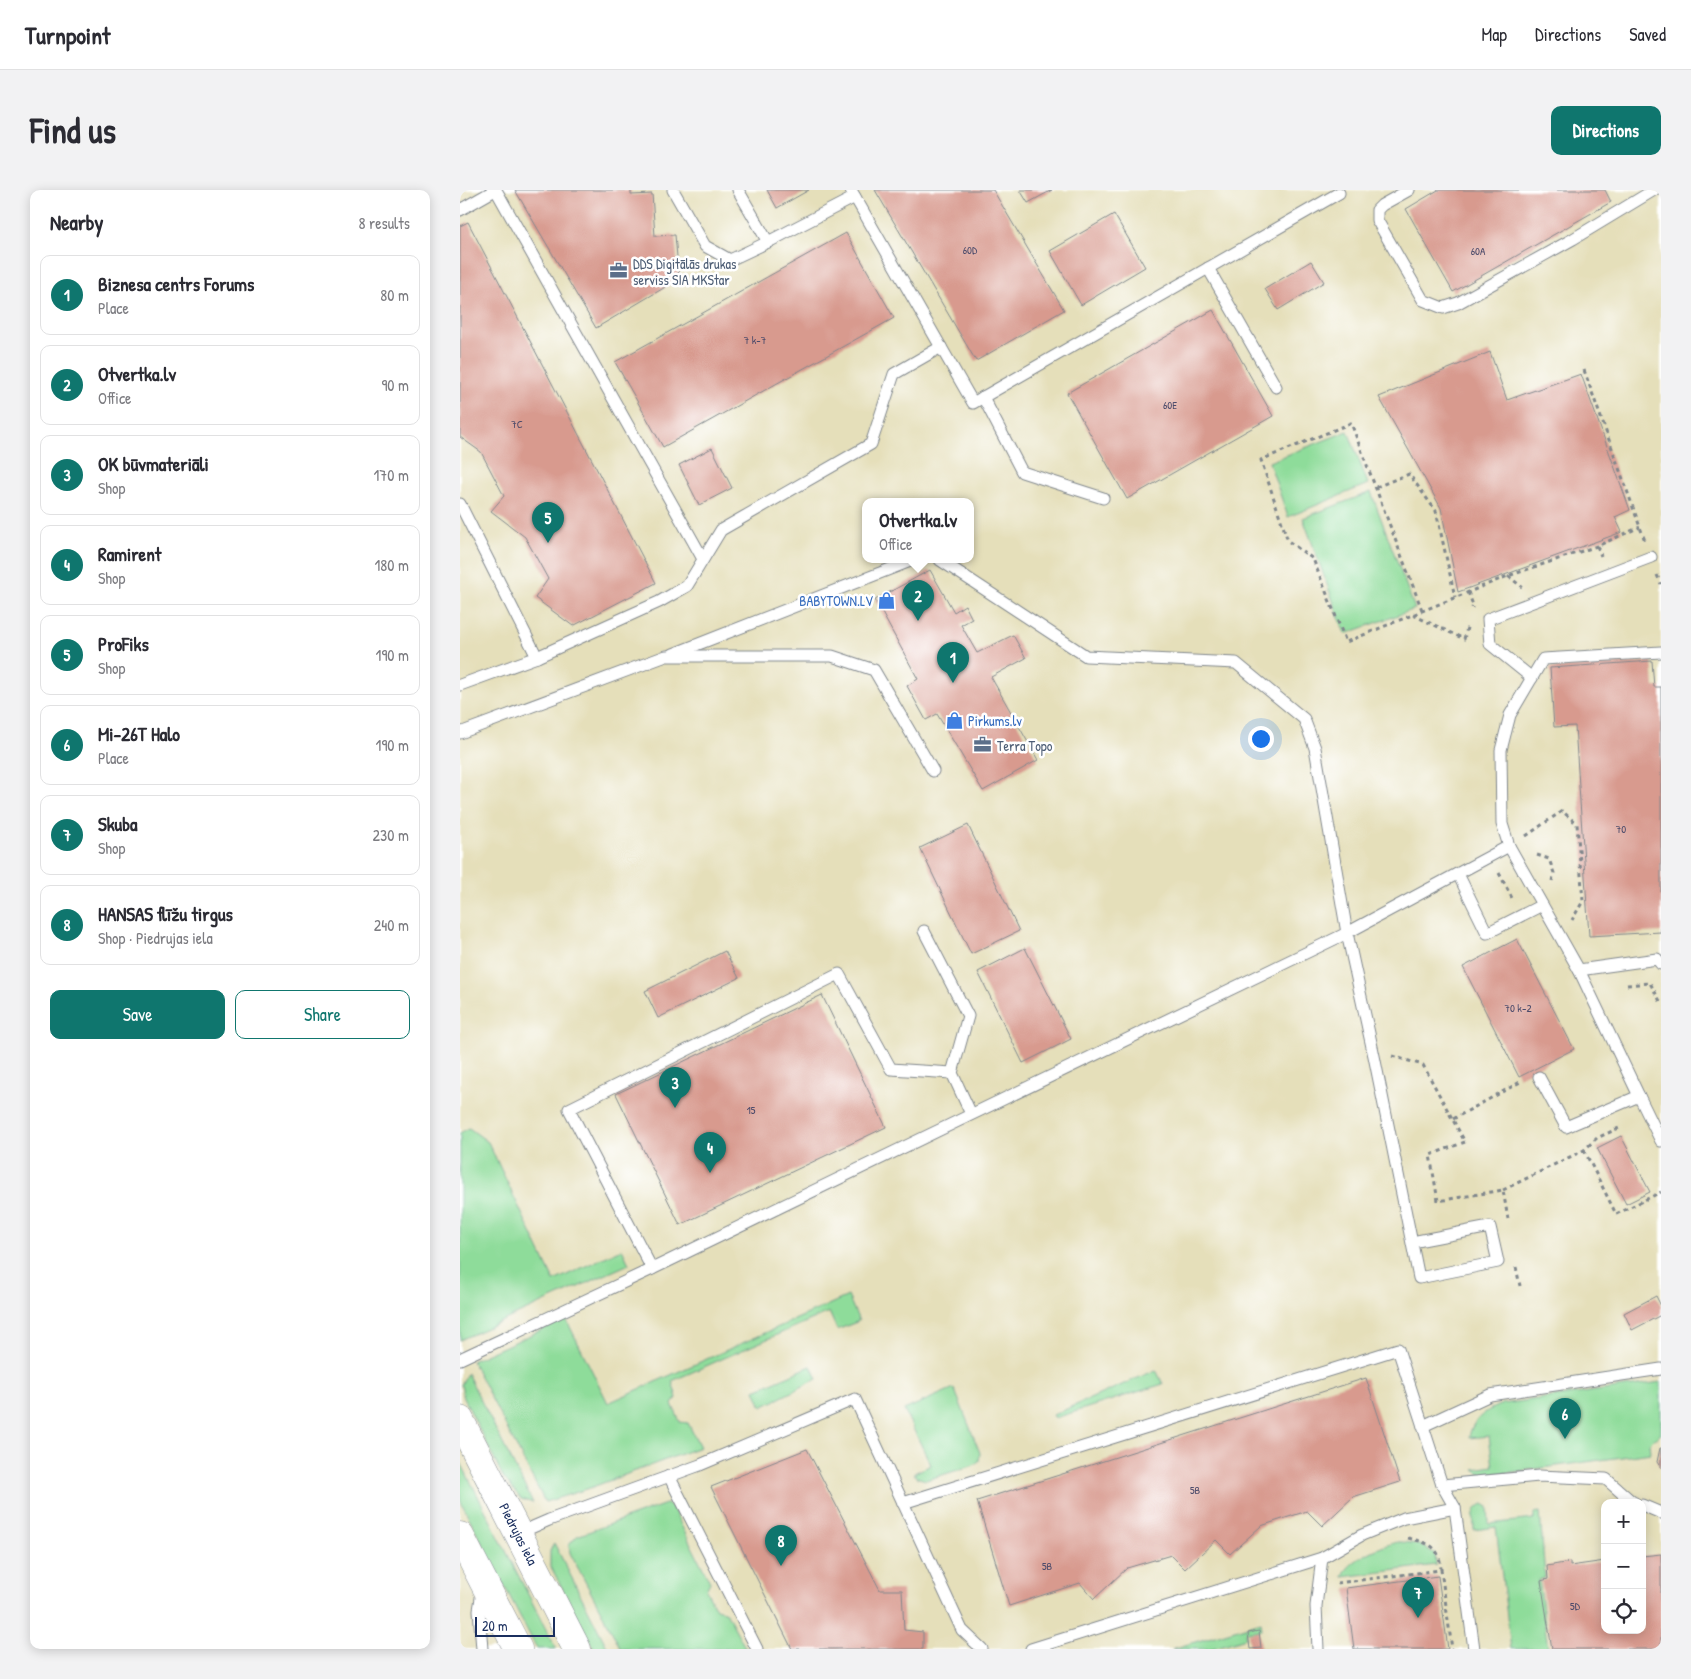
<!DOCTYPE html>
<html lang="en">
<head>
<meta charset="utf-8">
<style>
	:root { --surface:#fff; --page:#f2f2f3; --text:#2b2b33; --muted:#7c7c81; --line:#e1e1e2; --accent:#0f766e }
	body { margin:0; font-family:"Patrick Hand",sans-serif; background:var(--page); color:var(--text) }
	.controls { position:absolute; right:15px; bottom:15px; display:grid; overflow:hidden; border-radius:10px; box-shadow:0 2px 12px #0003 }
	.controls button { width:45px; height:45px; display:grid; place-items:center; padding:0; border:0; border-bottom:1px solid var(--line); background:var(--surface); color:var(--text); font:25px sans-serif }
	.scale { position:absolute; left:15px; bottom:12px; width:80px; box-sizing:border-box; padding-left:5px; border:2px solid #1b2f5e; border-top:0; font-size:14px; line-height:18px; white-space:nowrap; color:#1b2f5e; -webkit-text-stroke:4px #fff; paint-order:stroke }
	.you { position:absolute; left:800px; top:548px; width:18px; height:18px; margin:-12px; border:4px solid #fff; border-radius:50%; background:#1a73e8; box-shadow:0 0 0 8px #1a73e833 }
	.badge { display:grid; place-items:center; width:32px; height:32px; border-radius:50%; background:var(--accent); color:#fff; font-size:16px; font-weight:700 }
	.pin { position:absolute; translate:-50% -41px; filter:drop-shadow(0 1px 2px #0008) }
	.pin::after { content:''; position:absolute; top:26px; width:18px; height:15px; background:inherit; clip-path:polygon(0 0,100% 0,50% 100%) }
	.popup { position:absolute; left:402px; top:308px; width:112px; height:65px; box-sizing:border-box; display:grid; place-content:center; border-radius:10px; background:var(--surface); filter:drop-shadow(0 1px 4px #0005); font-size:16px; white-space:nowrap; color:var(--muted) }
	.popup b { font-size:19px; color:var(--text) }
	.popup::after { content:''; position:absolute; left:50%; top:100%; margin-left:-10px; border:10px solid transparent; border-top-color:var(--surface) }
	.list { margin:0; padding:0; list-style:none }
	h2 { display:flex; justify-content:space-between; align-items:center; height:65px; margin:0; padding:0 20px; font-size:21px }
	h2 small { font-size:16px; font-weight:400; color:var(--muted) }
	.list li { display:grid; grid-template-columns:32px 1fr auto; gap:15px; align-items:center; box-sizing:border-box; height:80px; margin:0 10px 10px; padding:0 10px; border:1px solid var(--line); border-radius:10px }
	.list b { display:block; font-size:19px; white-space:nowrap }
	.list p { margin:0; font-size:16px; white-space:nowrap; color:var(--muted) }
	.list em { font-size:16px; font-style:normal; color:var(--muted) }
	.actions { display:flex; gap:10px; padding:15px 20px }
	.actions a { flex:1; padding:11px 0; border:1px solid var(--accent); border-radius:10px; text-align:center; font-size:18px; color:var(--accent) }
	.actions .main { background:var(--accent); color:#fff }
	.icon { flex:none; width:28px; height:28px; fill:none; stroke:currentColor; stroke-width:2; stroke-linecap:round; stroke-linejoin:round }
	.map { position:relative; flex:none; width:1201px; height:1459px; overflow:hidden; border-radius:10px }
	header { display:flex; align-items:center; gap:30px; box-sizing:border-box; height:70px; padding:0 25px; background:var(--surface); border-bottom:1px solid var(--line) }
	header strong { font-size:24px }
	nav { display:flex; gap:28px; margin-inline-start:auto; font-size:18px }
	.intro { display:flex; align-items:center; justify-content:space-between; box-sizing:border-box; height:120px; padding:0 30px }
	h1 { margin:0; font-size:35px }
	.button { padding:12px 22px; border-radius:10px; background:var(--accent); color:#fff; font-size:18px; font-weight:700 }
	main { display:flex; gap:30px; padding:0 30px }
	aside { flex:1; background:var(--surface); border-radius:10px; box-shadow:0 2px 12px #0003 }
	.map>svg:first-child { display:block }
	.green { fill:#8edc9a; stroke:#54867c }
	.building { fill:#d89a8e }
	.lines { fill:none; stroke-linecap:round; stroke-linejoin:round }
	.service-casing { stroke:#80878c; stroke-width:13 }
	.primary-casing { stroke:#80878c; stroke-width:29 }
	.path { stroke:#80878c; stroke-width:3; stroke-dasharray:4 4; stroke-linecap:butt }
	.service { stroke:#fff; stroke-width:11 }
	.primary { stroke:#fff; stroke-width:28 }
	.labels { text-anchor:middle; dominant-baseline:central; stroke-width:5; stroke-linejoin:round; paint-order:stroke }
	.number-label { font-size:11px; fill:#4a4a6a }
	.service-label { font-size:14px; fill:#4e5e75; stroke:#fff; text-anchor:start }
	.shop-label { font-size:14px; fill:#366cbe; stroke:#fff; text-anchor:end }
	.street-label { font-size:14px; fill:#1b2f5e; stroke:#fff }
</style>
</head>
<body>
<header>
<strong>Turnpoint</strong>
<nav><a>Map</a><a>Directions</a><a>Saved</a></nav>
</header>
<div class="intro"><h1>Find us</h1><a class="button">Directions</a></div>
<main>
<aside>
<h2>Nearby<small>8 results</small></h2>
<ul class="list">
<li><span class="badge">1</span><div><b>Biznesa centrs Forums</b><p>Place</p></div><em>80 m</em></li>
<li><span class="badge">2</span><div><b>Otvertka.lv</b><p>Office</p></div><em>90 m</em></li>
<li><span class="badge">3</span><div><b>OK būvmateriāli</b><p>Shop</p></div><em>170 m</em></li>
<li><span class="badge">4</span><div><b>Ramirent</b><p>Shop</p></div><em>180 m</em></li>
<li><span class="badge">5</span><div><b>ProFiks</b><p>Shop</p></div><em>190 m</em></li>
<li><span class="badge">6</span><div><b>Mi-26T Halo</b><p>Place</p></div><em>190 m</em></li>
<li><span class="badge">7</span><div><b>Skuba</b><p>Shop</p></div><em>230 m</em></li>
<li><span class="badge">8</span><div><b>HANSAS flīžu tirgus</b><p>Shop · Piedrujas iela</p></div><em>240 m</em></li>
</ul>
<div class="actions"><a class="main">Save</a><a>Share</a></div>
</aside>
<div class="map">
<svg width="1201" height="1459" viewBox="0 0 1201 1459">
	<rect width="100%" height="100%" fill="#fff"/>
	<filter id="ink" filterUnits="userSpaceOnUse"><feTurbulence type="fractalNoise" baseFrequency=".02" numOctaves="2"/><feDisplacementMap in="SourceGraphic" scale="10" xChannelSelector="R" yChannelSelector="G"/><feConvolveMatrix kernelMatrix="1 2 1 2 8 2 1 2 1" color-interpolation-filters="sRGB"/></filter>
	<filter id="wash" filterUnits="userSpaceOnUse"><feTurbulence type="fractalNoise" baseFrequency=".0096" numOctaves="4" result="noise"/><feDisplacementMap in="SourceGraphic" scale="20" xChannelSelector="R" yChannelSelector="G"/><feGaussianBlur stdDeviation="1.12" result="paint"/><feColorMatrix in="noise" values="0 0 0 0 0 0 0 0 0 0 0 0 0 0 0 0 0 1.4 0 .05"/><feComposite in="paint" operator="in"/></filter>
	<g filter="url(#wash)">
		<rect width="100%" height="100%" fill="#e5dfba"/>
		<g class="green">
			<polygon points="888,241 908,294 828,327 809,272"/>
			<polygon points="911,302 955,419 885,444 843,328"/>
			<polygon points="9,938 28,952 94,1091 162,1059 169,1074 0,1150 0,943"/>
			<polygon points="388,1106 399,1131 377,1140 369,1122 212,1191 217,1208 212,1214 220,1232 228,1233 240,1257 127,1299 85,1312 12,1171 106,1129 148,1213"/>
			<polygon points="351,1176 357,1189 302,1217 295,1200"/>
			<polygon points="696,1180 703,1194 595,1228 593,1225"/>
			<polygon points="7,1183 73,1313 61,1309 43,1287 4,1208 1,1195"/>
			<path d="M 1201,1192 L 1201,1244 L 1190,1252 L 1191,1263 L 1024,1286 L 1014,1279 L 1033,1276 L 1029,1246 L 1009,1248 C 1012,1229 1025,1221 1042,1214 Z"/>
			<polygon points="494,1198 520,1263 519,1271 514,1275 466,1290 456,1287 454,1283 471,1275 444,1220"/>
			<polygon points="0,1271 96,1459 77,1459 0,1310"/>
			<polygon points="206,1314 209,1314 212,1317 250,1392 246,1400 256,1419 266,1422 286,1459 161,1459 110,1363 109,1355 117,1346"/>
			<path d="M 1023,1314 L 1028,1317 L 1029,1334 L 1074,1329 L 1074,1323 L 1080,1322 L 1085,1388 L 1079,1390 L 1088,1459 L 1051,1459 L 1036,1337 L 1014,1340 C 1014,1329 1011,1319 1023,1314 Z"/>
			<path d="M 938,1352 C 952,1352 963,1355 975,1364 L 976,1375 L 883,1387 C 886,1371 922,1355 938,1352 Z"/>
			<polygon points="94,1353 147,1457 148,1459 134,1459 90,1375 90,1361"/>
			<polygon points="801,1432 802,1440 785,1442 786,1448 750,1459 712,1459"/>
		</g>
		<g id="blocks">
			<g class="building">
				<polygon points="55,0 171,0 171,5 192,4 195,46 215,45 219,89 136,138"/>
				<polygon points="307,0 349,0 317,18"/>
				<polygon points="415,0 533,0 604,120 516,171"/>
				<polygon points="560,0 592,0 568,13"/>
				<polygon points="978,0 1145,0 1151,12 993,102 946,19"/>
				<polygon points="654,24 685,77 621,115 590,61"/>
				<polygon points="8,32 196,393 113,436 75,408 88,389 65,347 31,321 44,306 21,262 0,247 0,36"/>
				<polygon points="386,43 434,128 203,257 155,172"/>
				<polygon points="851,71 864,92 818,120 805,99"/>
				<polygon points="753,120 813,226 667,309 607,203"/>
				<polygon points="1030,162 1047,210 1121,184 1170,320 1155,327 1162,342 998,402 981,318 919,207"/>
				<polygon points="252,258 272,298 239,315 219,275"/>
				<polygon points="470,380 494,422 505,415 512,429 501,435 517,463 553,445 566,468 531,487 578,570 523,601 477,524 466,530 447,496 458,489 415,410"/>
				<polygon points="1192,471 1194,497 1201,497 1201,742 1129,746 1115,536 1094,537 1090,478"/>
				<polygon points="508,635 559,741 511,764 460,658"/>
				<polygon points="1057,749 1114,859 1059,887 1003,777"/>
				<polygon points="565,758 611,849 563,873 518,782"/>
				<polygon points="265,761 279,788 198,828 185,801"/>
				<polygon points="362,805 426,937 220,1035 156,904"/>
				<polygon points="1161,946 1190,1002 1166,1014 1137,958"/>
				<polygon points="1196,1106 1201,1116 1201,1125 1172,1140 1164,1123"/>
				<polygon points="906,1188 940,1292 893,1307 862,1336 847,1321 801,1336 770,1364 756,1350 725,1379 711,1365 667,1378 634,1409 620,1393 549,1416 517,1311"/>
				<polygon points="1200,1258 1201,1258 1201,1278 1197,1272"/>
				<polygon points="347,1259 420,1400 442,1400 444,1440 463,1442 463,1459 332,1459 251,1297"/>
				<polygon points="1201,1364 1201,1459 1092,1459 1081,1391 1088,1389 1087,1376 1110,1372 1110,1376 1145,1371 1145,1440 1182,1440 1182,1366"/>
				<polygon points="978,1386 988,1459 894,1459 886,1398"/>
				<polygon points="799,1441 801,1458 790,1459 788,1443"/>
			</g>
		</g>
	</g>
	<g filter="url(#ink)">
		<use href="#blocks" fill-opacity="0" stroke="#80878c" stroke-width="1"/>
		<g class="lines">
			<defs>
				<g id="service">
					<polyline points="36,0 243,369"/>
					<polyline points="213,0 245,56 270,70 308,52 395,7"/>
					<polyline points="278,0 308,52"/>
					<polyline points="391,0 513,213 879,3"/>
					<polyline points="949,0 922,15 917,20 917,30 963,110 983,118 998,113 1113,49 1194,0"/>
					<polyline points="0,20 35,0"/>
					<polyline points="748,78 816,197"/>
					<polyline points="523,207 562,282 643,308"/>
					<polyline points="0,314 77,467"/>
					<polyline points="480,370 626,466 776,473 844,529 855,558 887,743 914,866 959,1088 1038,1072 1030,1037 952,1052"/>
					<polyline points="213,464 453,370"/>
					<polyline points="1072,488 1030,454 1028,429 1191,367"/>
					<polyline points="0,495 77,467 199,412 227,396 261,340 411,254 434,184 481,157"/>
					<polyline points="0,543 206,466 372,466 414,480 473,581"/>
					<polyline points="1049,656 1042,634 1041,560 1050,525 1083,469 1201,462"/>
					<polyline points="998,684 1027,743 1082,715"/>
					<polyline points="464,741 508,826 492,883 511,924"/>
					<polyline points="1119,780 1179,906"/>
					<polyline points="1079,887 1106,937 1179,906 1201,951"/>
					<polyline points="192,1079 109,919 379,784 431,879 492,883"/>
					<polyline points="0,1169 192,1079 887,743 1049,656 1119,780 1197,769 1201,774"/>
					<polyline points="963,1236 1030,1205 1201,1179"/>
					<polyline points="209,1286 297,1459"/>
					<polyline points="982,1295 1079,1286 1146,1289 1171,1311 1175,1313"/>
					<polyline points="443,1313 938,1159 982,1295 995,1318 1014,1459"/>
					<polyline points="1182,1315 1201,1323"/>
					<polyline points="59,1343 89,1330 240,1275 395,1209 502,1440 522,1459"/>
					<polyline points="22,1459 19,1420 22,1402"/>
					<polyline points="571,1459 862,1368"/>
					<polyline points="858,1459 856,1416 862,1368 902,1345 944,1328 995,1318"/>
				</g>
				<g id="primary">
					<polyline points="0,1230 117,1459"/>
					<polyline points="0,1346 58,1459"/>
				</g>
			</defs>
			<use href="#service" class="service-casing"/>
			<use href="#primary" class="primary-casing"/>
			<g class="path">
				<polyline points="1124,180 1185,351"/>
				<polyline points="916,297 949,284 976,321 995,407"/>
				<polyline points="1137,356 1141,366"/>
				<polyline points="1197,385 1201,394"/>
				<polyline points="1048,386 1062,397"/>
				<polyline points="1008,402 1013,415 1012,418"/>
				<polyline points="962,420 891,233 801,270 828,351 853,369 886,452 1048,386 1137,356 1180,337"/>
				<polyline points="953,425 1004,449 1008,434"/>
				<polyline points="1066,646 1102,621 1117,634 1123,711 1112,730"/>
				<polyline points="1077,665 1089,669 1094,683 1092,691"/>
				<polyline points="1039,683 1053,710"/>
				<polyline points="1167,795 1190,793 1201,813"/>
				<polyline points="932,866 963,875 1005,952 970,965 978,1011 1043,1000 1048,1029"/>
				<polyline points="993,929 1062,891"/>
				<polyline points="1124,960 1156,1024 1201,1002"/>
				<polyline points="1043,1000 1124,960 1137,948 1161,937"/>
				<polyline points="1056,1077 1060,1096"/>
				<path d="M 948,1348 C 969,1353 980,1356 981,1380"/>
				<polyline points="877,1393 981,1380 992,1459"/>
			</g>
			<use href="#service" class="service"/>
			<use href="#primary" class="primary"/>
		</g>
	</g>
	<defs>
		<symbol id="office-bare" viewBox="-9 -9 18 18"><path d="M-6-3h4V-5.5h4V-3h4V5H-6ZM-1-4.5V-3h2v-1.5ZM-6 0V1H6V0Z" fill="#5c6f8a" stroke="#fff" stroke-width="2.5" paint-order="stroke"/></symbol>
		<symbol id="shop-bare" viewBox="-9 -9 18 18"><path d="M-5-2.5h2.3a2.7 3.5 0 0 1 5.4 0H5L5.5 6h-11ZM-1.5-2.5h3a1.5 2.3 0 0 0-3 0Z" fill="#3f7fe0" stroke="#fff" stroke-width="2.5" paint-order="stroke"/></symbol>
	</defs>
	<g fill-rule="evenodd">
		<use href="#office-bare" x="146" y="68" width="25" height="25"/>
		<use href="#shop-bare" x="414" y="398" width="25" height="25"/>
		<use href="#shop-bare" x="482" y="518" width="25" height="25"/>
		<use href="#office-bare" x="510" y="542" width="25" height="25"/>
	</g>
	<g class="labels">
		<g class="number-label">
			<text x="510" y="60">60D</text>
			<text x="1018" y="61">60A</text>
			<text x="295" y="150">7 k-7</text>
			<text x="710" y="215">60E</text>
			<text x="57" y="234">7C</text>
			<text x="1161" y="639">70</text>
			<text x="1058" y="818">70 k-2</text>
			<text x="291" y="920">15</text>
			<text x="735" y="1300">5B</text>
			<text x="587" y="1376">5B</text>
			<text x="1115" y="1416">5D</text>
		</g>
		<g class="service-label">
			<text x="173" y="73">DDS Digitālās drukas<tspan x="173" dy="16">serviss SIA MKStar</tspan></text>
			<text x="537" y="555">Terra Topo</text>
		</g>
		<g class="shop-label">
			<text x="413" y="410">BABYTOWN.LV</text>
			<text x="508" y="530" text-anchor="start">Pirkums.lv</text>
		</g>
		<g class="street-label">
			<text transform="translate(59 1344) rotate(63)">Piedrujas iela</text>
		</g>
	</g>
</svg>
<div class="controls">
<button>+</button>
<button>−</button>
<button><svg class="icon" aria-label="locate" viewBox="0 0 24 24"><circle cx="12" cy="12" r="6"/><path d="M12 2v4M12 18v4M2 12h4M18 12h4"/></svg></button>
</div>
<div class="scale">20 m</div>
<div class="you"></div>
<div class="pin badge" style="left:493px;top:493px">1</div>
<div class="pin badge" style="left:458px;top:431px">2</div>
<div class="popup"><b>Otvertka.lv</b>Office</div>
<div class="pin badge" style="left:215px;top:918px">3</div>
<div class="pin badge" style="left:250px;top:983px">4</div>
<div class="pin badge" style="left:88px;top:353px">5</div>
<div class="pin badge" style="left:1105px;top:1249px">6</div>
<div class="pin badge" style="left:958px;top:1428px">7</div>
<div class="pin badge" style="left:321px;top:1376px">8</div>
</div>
</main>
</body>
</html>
